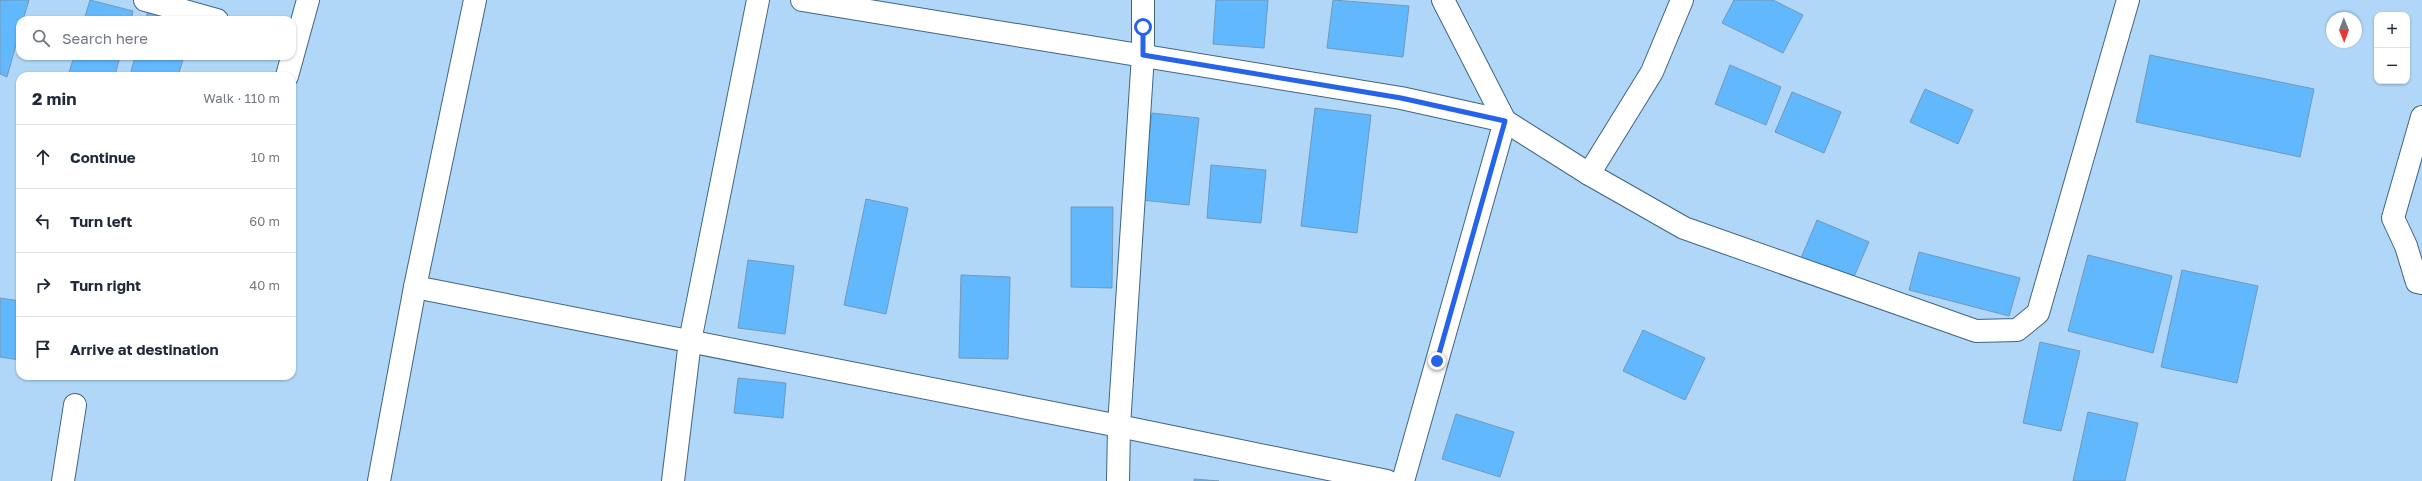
<!DOCTYPE html>
<html lang="en">
<head>
<meta charset="utf-8">
<style>
	:root { --surface:#fff; --page:#f2f2f3; --text:#1f2937; --muted:#747a83; --line:#e0e1e3 }
	body { margin:0; font-family:"Golos Text",sans-serif; background:var(--page); color:var(--text) }
	.controls { position:absolute; right:12px; top:12px; display:grid; overflow:hidden; border-radius:8px; box-shadow:0 1px 3px #0004 }
	.controls button { width:36px; height:36px; display:grid; place-items:center; padding:0; border:0; border-bottom:1px solid var(--line); background:var(--surface); color:var(--text); font:20px sans-serif }
	.compass { position:absolute; left:2326px; top:12px; width:36px; height:36px; border-radius:50%; background:var(--surface); box-shadow:0 1px 3px #0004; rotate:179deg }
	.stop { position:absolute; width:12px; height:12px; margin:-9px; border:3px solid #2563eb; border-radius:50%; background:#fff }
	.stop.end { background:#2563eb; border-color:#fff; box-shadow:0 1px 4px #0008 }
	.list { margin:0; padding:0; list-style:none }
	h2 { display:flex; justify-content:space-between; align-items:center; height:52px; margin:0; padding:0 16px; font-size:17px }
	h2 small { font-size:13px; font-weight:400; color:var(--muted) }
	.list li { display:grid; grid-template-columns:26px 1fr auto; gap:12px; align-items:center; box-sizing:border-box; height:64px; padding:0 16px; border-top:1px solid var(--line) }
	.list b { display:block; font-size:15px; white-space:nowrap }
	.list em { font-size:13px; font-style:normal; color:var(--muted) }
	.icon { flex:none; width:22px; height:22px; fill:none; stroke:currentColor; stroke-width:2; stroke-linecap:round; stroke-linejoin:round }
	.map { position:relative; flex:none; width:2422px; height:481px; overflow:hidden }
	.search { position:absolute; background:var(--surface); box-shadow:0 1px 3px #0004; left:16px; top:16px; width:280px; height:44px; display:flex; align-items:center; gap:10px; box-sizing:border-box; padding:0 14px; border-radius:12px; color:var(--muted); font-size:15px }
	.panel { position:absolute; background:var(--surface); box-shadow:0 1px 3px #0004; left:16px; top:72px; width:280px; height:308px; border-radius:12px }
	.map>svg:first-child { display:block }
	.building { fill:#61b8fd; stroke:#7498b8 }
	.lines { fill:none; stroke-linecap:round; stroke-linejoin:round }
	.minor-casing { stroke:#416481; stroke-width:24 }
	.minor { stroke:#fff; stroke-width:22 }
	.route { stroke:#2563eb; stroke-width:5 }
</style>
</head>
<body>
<div class="map">
<svg width="2422" height="481" viewBox="0 0 2422 481">
	<rect width="100%" height="100%" fill="#b0d7f8"/>
	<g class="building">
		<polygon points="0,0 29,0 23,20 20,20 20,30 7,77 0,74"/>
		<polygon points="90,0 133,11 131,20 84,20"/>
		<polygon points="1216,0 1268,0 1264,48 1213,44"/>
		<polygon points="1333,0 1409,6 1403,57 1327,48"/>
		<polygon points="1734,0 1773,0 1803,15 1783,53 1722,23"/>
		<polygon points="148,12 179,20 145,20"/>
		<polygon points="2150,55 2314,89 2300,157 2136,122"/>
		<polygon points="74,56 120,56 115,76 68,76"/>
		<polygon points="135,56 184,56 178,76 130,76"/>
		<polygon points="1730,65 1781,87 1766,125 1715,104"/>
		<polygon points="1925,89 1973,110 1958,144 1910,122"/>
		<polygon points="1792,92 1841,112 1824,153 1775,132"/>
		<polygon points="1315,108 1371,115 1357,233 1301,226"/>
		<polygon points="1152,113 1199,118 1189,205 1142,200"/>
		<polygon points="1211,165 1266,170 1261,223 1207,218"/>
		<polygon points="866,199 908,208 886,314 844,305"/>
		<polygon points="1071,207 1113,207 1112,288 1071,287"/>
		<polygon points="1817,220 1869,242 1853,279 1801,258"/>
		<polygon points="1919,252 2020,278 2009,316 1909,290"/>
		<polygon points="2088,255 2172,276 2153,353 2068,331"/>
		<polygon points="748,260 794,266 785,334 738,328"/>
		<polygon points="2182,270 2258,286 2237,383 2161,367"/>
		<polygon points="961,275 1010,277 1008,359 959,358"/>
		<polygon points="0,298 20,301 20,360 0,357"/>
		<polygon points="1643,330 1705,358 1685,400 1623,371"/>
		<polygon points="2040,342 2080,351 2061,431 2023,423"/>
		<polygon points="738,378 786,383 783,418 734,413"/>
		<polygon points="2088,412 2138,423 2125,481 2073,481"/>
		<polygon points="1456,414 1514,432 1500,477 1442,459"/>
		<polygon points="1194,479 1219,481 1194,481"/>
	</g>
	<g class="lines">
		<defs>
			<g id="minor">
				<polyline points="145,0 217,20"/>
				<polyline points="802,0 1401,98 1505,121 1589,174 1652,72 1682,0"/>
				<polyline points="287,76 308,0"/>
				<polyline points="2422,117 2393,218 2406,246 2417,282 2422,283"/>
				<polyline points="1589,174 1684,228 1976,331 2017,330 2038,313 2128,0"/>
				<polyline points="415,287 1119,426 1143,55 1143,0"/>
				<polyline points="63,481 75,405"/>
				<polyline points="379,481 415,287 475,0"/>
				<polyline points="673,481 690,341 758,0"/>
				<polyline points="1118,481 1119,426 1387,481"/>
				<polyline points="1403,481 1505,121 1443,0"/>
			</g>
		</defs>
		<use href="#minor" class="minor-casing"/>
		<use href="#minor" class="minor"/>
	</g>
	<g class="lines">
		<polyline class="route" points="1143,27 1143,55 1401,98 1505,121 1437,361"/>
	</g>
</svg>
<div class="controls">
<button>+</button>
<button>−</button>
</div>
<svg class="compass" viewBox="-18 -18 36 36"><path d="M0-13l5 13h-10z" fill="#e53935"/><path d="M0 13l5-13h-10z" fill="#747a83"/></svg>
<div class="stop" style="left:1143px;top:27px"></div>
<div class="stop end" style="left:1437px;top:361px"></div>
<div class="search"><svg class="icon" aria-label="search" viewBox="0 0 24 24"><circle cx="10" cy="10" r="6"/><path d="M15 15l6 6"/></svg>Search here</div>
<section class="panel">
<h2>2 min<small>Walk · 110 m</small></h2>
<ul class="list">
<li><svg class="icon" aria-label="ahead" viewBox="0 0 24 24"><path d="M12 20V5M6 11l6-6 6 6"/></svg><div><b>Continue</b></div><em>10 m</em></li>
<li><svg class="icon" aria-label="left" viewBox="0 0 24 24"><path d="M17 20v-9H6M10 6l-5 5 5 5"/></svg><div><b>Turn left</b></div><em>60 m</em></li>
<li><svg class="icon" aria-label="right" viewBox="0 0 24 24"><path d="M7 20v-9h11M14 6l5 5-5 5"/></svg><div><b>Turn right</b></div><em>40 m</em></li>
<li><svg class="icon" aria-label="arrive" viewBox="0 0 24 24"><path d="M6 21V4h12l-3 4 3 4H6"/></svg><div><b>Arrive at destination</b></div></li>
</ul>
</section>
</div>
</body>
</html>
